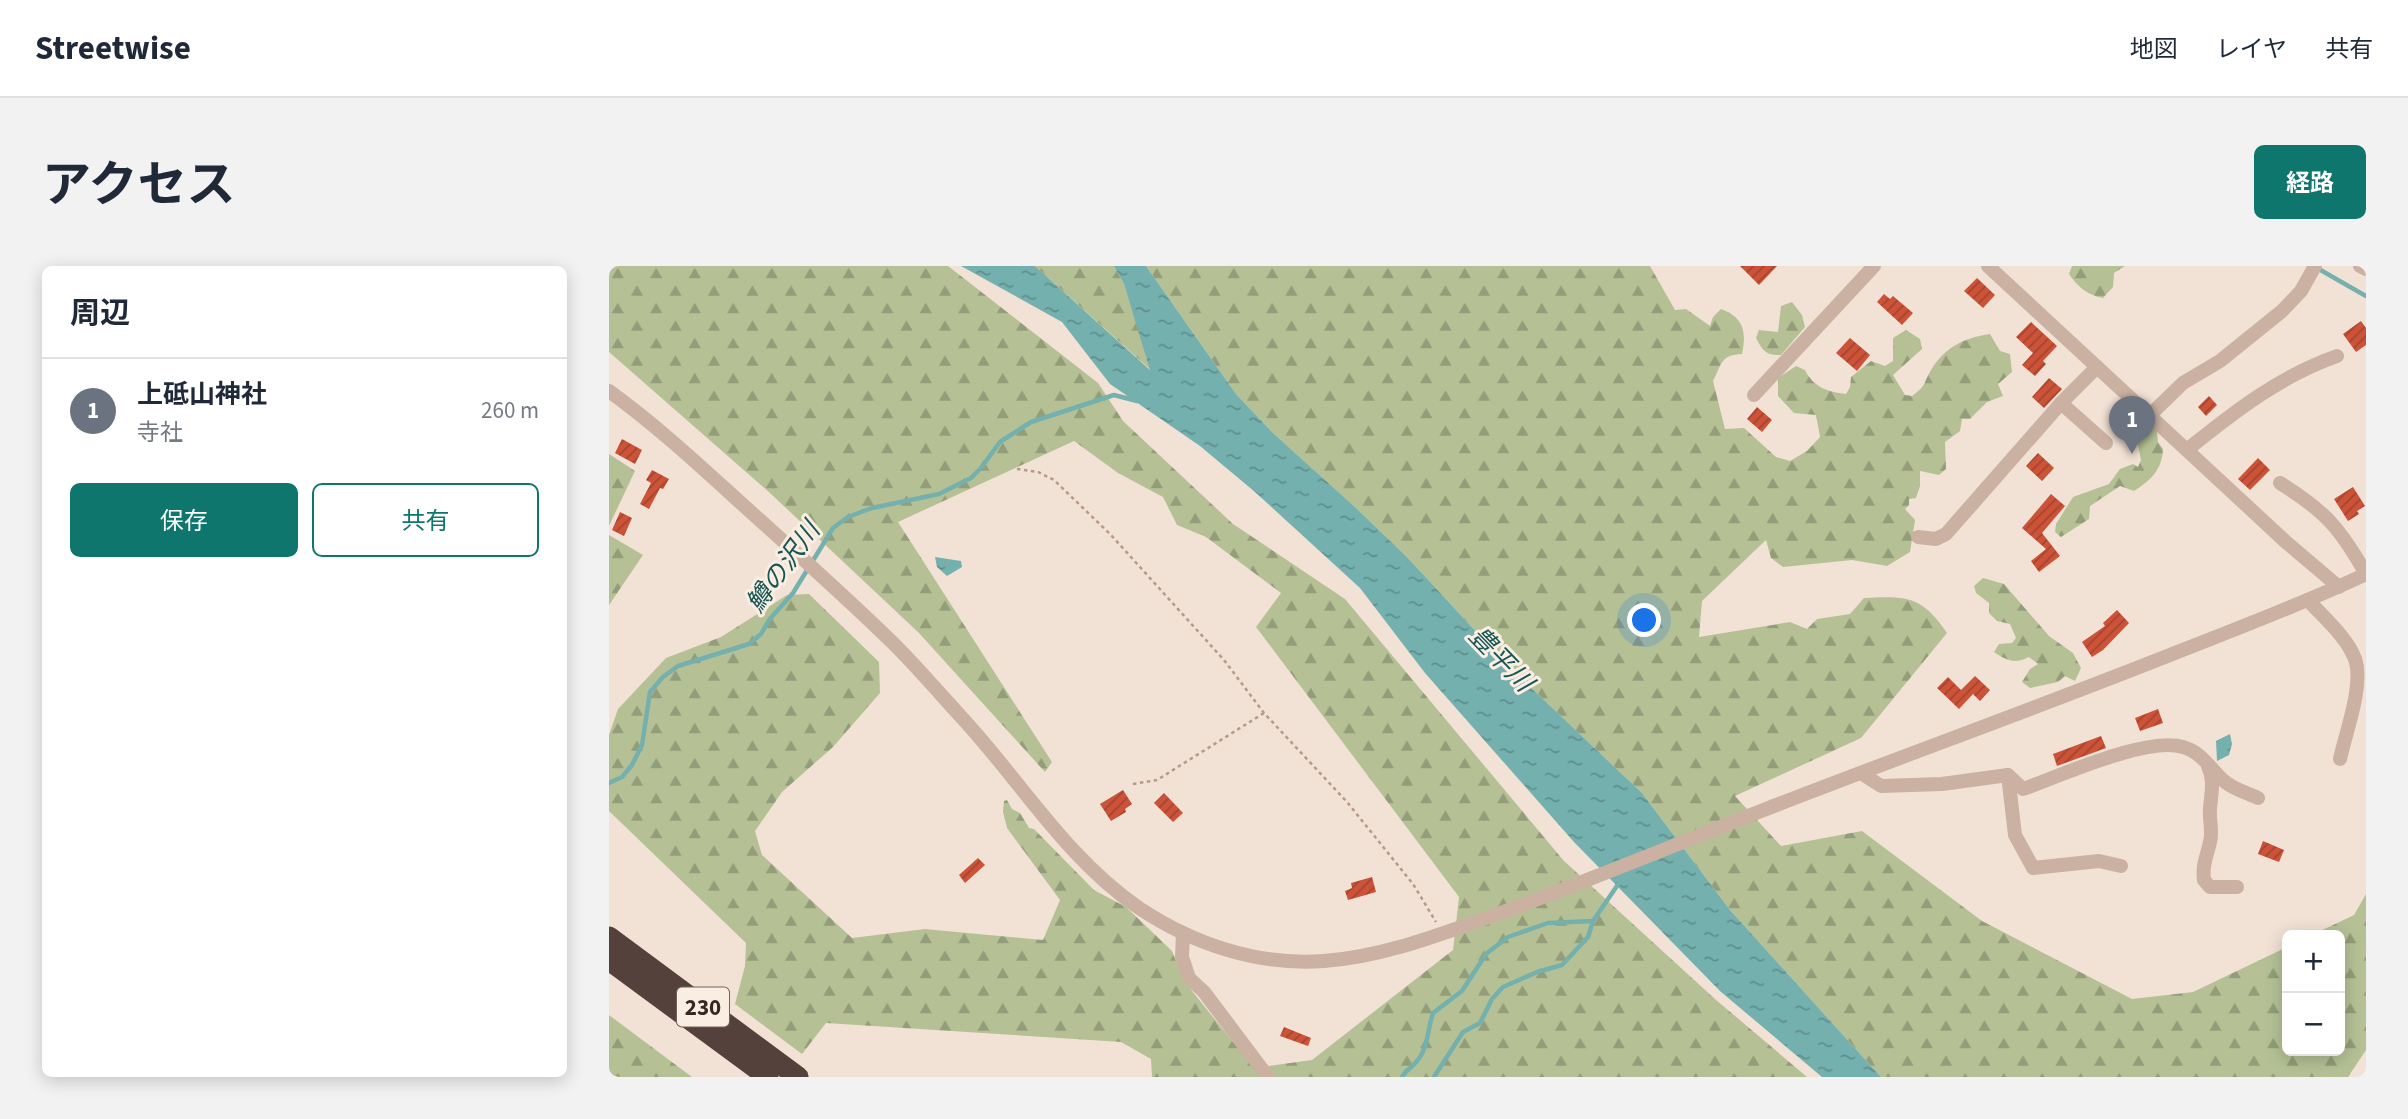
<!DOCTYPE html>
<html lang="ja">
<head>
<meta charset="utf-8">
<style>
	:root { --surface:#fff; --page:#f2f2f3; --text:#1f2937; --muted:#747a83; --line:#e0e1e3; --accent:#0f766e }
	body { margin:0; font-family:"Source Sans 3","Noto Sans JP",sans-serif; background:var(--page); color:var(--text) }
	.controls { position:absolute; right:21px; bottom:21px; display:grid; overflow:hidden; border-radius:10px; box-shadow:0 4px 18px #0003 }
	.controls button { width:63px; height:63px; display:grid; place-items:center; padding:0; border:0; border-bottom:2px solid var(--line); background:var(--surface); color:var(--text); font:35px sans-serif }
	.you { position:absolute; left:1036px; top:355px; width:24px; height:24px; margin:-18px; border:5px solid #fff; border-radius:50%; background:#1a73e8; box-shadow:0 0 0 10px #1a73e833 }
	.badge { display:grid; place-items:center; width:46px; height:46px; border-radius:50%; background:var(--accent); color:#fff; font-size:23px; font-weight:700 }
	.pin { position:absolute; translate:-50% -58px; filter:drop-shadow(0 2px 4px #0008) }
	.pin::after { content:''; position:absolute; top:37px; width:24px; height:21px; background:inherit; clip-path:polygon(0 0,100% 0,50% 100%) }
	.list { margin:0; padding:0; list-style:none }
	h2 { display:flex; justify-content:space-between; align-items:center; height:91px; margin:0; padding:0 28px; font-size:30px }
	h2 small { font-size:23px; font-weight:400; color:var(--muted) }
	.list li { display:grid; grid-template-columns:46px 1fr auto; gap:21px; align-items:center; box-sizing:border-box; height:105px; padding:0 28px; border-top:2px solid var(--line) }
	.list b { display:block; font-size:26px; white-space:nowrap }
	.list p { margin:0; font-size:23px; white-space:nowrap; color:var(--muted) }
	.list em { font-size:23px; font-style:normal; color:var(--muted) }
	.actions { display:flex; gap:14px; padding:21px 28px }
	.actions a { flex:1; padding:16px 0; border:2px solid var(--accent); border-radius:10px; text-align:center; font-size:24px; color:var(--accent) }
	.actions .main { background:var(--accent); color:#fff }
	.map { position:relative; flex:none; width:1757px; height:811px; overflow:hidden; border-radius:10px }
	header { display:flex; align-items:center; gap:42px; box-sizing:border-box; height:98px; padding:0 35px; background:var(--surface); border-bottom:2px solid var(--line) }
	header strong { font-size:33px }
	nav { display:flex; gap:38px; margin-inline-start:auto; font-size:24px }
	.intro { display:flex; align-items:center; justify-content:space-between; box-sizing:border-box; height:168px; padding:0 42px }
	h1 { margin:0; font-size:49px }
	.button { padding:18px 32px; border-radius:10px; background:var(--accent); color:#fff; font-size:24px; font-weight:700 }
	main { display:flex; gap:42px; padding:0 42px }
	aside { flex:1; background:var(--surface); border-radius:10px; box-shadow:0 4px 18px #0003 }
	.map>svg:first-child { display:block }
	.forest { fill:url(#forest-firs) }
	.water { fill:url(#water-ripples) }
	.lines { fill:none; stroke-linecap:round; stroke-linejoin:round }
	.stream { stroke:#73b0ae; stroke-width:4.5 }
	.building { fill:url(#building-hatch) }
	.path { stroke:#b59a8b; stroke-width:2.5; stroke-dasharray:3.5 3.5; stroke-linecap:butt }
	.minor { stroke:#cab1a1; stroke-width:14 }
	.highway { stroke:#55413b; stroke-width:21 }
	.labels { text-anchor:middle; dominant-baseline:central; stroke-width:6; stroke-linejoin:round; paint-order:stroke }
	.shield { fill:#faede1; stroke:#6f635d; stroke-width:2 }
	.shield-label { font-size:23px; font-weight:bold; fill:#342824 }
	.water-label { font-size:26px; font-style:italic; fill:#185656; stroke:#faede1 }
</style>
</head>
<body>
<header>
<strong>Streetwise</strong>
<nav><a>地図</a><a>レイヤ</a><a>共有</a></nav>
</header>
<div class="intro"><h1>アクセス</h1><a class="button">経路</a></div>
<main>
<aside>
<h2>周辺<small></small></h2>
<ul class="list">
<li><span class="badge" style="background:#6b7280">1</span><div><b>上砥山神社</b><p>寺社</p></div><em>260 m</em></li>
</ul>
<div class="actions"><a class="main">保存</a><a>共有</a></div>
</aside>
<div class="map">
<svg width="1757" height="811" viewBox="0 0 1757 811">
	<defs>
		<pattern id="forest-firs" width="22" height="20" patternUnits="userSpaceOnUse" patternTransform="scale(1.75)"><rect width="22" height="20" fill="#b5c195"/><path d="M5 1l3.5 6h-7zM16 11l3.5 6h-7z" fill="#949d79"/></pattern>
		<pattern id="water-ripples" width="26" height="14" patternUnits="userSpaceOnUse" patternTransform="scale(1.75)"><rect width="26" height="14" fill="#73b0ae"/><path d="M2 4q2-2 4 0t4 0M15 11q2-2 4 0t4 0" fill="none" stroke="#5f8f8d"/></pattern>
		<pattern id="building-hatch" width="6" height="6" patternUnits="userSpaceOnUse" patternTransform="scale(1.75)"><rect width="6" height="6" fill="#cc5238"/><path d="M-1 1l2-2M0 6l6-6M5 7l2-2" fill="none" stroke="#a6442f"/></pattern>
	</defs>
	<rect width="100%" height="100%" fill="#f2e2d5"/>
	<g class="forest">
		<polygon points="0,0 339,0 489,117 514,155 624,258 736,333 955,595 1106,733 1198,811 543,811 542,793 512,776 217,757 193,788 126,738 136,700 137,677 0,545 0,469 9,443 57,392 112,371 178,329 200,328 270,396 271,427 224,481 173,526 146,565 153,589 243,672 316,663 434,674 451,634 398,562 394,546 395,535 398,534 403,543 411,547 420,562 425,563 485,624 517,641 563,685 575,715 645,802 703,794 844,684 850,631 647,361 672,327 597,271 568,259 554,231 509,207 465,175 289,256 443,496 436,506 310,367 161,227 0,86"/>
		<polygon points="426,0 505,0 515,18 543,105"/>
		<path d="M 537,0 L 1041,0 L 1066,44 L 1077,43 L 1101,60 L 1104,51 L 1112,43 C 1134,51 1138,65 1133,88 C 1112,89 1113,97 1104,115 L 1116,163 L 1135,162 L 1167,191 L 1181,195 L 1198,185 L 1211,171 L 1207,149 L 1185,147 L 1169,130 L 1169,112 L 1187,100 L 1196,104 C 1204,121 1219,126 1237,128 L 1241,121 L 1242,111 L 1262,95 L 1276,100 L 1284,95 L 1284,72 L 1297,64 L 1311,73 L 1313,83 L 1284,109 L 1296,129 L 1303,130 C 1319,118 1313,119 1322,104 C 1336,81 1355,72 1381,68 L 1391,85 L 1401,88 L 1403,106 L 1389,118 L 1394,130 L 1378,136 L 1361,153 L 1353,153 L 1351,165 L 1336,176 L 1337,203 L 1330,209 L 1311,205 L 1311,220 L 1307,232 L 1300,233 L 1300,239 L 1296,243 L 1306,254 L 1301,286 L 1278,300 L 1243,294 L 1174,301 L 1162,292 L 1157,274 L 1093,335 L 1090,371 L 1181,356 L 1198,363 L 1208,353 L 1241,348 L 1255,332 C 1298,330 1313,330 1338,367 L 1252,472 L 1126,530 L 1172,580 L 1253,565 L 1373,655 L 1523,733 L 1584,726 L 1678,681 L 1678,785 L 1731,785 L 1731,669 L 1703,669 L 1745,649 L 1757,628 L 1757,784 L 1739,811 L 1272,811 L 1121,644 L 1033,527 L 895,396 L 799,292 L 746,241 L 664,167 L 627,128 Z"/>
		<path d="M 1463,0 L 1516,0 L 1505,7 L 1504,21 L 1494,32 C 1478,29 1469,21 1460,8 Z"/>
		<path d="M 1183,36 L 1193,49 L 1196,61 L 1172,89 C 1157,90 1154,85 1147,72 L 1150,64 L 1169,66 L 1172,40 Z"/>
		<path d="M 1522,146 L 1532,146 L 1548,165 L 1549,176 L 1554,183 C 1553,204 1542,214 1525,225 L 1511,220 L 1481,240 L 1480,253 L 1452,271 L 1446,266 L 1447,258 L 1464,231 L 1500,218 L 1511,203 L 1524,198 L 1529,201 L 1532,194 L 1529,179 L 1509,165 Z"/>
		<polygon points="0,188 26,205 0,260"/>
		<polygon points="0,269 34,289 0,339"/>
		<path d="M 1374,312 L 1395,318 L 1440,370 L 1464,387 L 1472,402 L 1466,415 L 1456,410 L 1449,416 L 1421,422 L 1413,416 L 1421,403 L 1429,398 L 1420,391 C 1406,398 1398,395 1385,386 L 1390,378 L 1403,377 L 1407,372 L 1401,358 L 1388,355 L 1380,347 L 1380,337 L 1367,327 L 1365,320 Z"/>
		<polygon points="0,749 83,811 0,811"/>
	</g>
	<g class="water">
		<polygon points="352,0 426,0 541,104 515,18 505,0 537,0 627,128 664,167 746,241 799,292 895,396 1033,527 1121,644 1272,811 1213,811 1111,725 965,576 816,407 751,322 646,226 591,180 501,118 453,56"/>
		<polygon points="326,291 352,295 353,301 338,310 328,301"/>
		<polygon points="1621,468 1623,478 1620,489 1608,495 1607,475"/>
	</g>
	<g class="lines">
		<g class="stream">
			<polyline points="1708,2 1757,30"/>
			<polyline points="0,517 13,511 23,499 33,479 41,426 54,411 69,400 140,378 152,368 160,354 184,327 224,262 239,251 263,242 330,228 362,212 372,202 391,176 422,156 505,129 528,135"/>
			<path d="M 793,811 C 797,803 803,802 808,795 C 819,783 819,761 824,747 L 853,725 L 877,688 L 899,671 L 939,657 L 984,655"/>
			<polyline points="825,811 854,766 871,757 883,733 894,721 928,706 953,699 979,671 984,655 1010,617"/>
		</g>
	</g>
	<g class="building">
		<polygon points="1131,0 1168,0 1150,19"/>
		<polygon points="1368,12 1386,29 1374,42 1355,25"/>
		<polygon points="1275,28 1281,33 1284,30 1304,47 1293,59 1268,36"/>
		<polygon points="1752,55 1757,62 1757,79 1747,86 1734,68"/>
		<polygon points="1422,56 1448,80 1434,95 1437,98 1426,110 1413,99 1424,87 1407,71"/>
		<polygon points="1241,72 1261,89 1248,105 1227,87"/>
		<polygon points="1440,112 1453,123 1435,142 1423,131"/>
		<polygon points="1600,130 1608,139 1597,150 1589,141"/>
		<polygon points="1148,141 1163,154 1153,166 1138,153"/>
		<polygon points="13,173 33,184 26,198 6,187"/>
		<polygon points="1429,187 1445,202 1433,215 1417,200"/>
		<polygon points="1649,192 1661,204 1641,224 1629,213"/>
		<polygon points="43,204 60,213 54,223 51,222 40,243 31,238 42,217 37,214"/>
		<polygon points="1744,221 1756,240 1748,245 1750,248 1739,255 1725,233"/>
		<polygon points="1442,228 1456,240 1433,267 1451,290 1430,306 1422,295 1437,283 1413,262"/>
		<polygon points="11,246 23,252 15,270 3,264"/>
		<polygon points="1508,344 1520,357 1494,384 1483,391 1473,376 1496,360 1494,357"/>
		<polygon points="1366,410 1381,424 1371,435 1364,428 1350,443 1328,422 1339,411 1352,424"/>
		<polygon points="1549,443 1554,457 1531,465 1526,452"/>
		<polygon points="1492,470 1497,482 1448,500 1444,488"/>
		<polygon points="514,524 523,538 516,543 517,546 502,555 491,538"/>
		<polygon points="555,527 574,547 564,556 545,537"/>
		<polygon points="1654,575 1675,584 1670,596 1649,588"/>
		<polygon points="369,592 376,599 356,617 350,609"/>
		<polygon points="763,611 767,626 739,634 736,625 743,622 742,617"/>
		<polygon points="675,761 702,772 699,780 671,770"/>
	</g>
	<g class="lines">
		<g class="path">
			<polyline points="408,203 429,206 445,214 502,269 615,394 655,447 738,536 804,618 827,656"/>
			<polyline points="524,518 548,514 655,447"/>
		</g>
		<g class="minor">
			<polyline points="1379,0 1677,276 1730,321"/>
			<polyline points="1751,0 1757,3"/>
			<path d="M 0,125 C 47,159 90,199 133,238 C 184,284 236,330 285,378 C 309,402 332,429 355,454 C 412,516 459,594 530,642 C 584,678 649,700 715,695 C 773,691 829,669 883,650 C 974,617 1063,580 1152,545 C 1293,490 1436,439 1576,383 C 1637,359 1698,336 1757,308 C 1731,262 1716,245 1671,217"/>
			<polyline points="1145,129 1265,0"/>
			<polyline points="1452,137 1497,177"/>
			<polyline points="1542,148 1574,117 1611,95 1673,45 1692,25 1706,0"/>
			<path d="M 1579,183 C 1625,146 1671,110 1728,90"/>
			<polyline points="1309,271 1327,273 1337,268 1452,137 1488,101"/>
			<path d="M 1699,334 C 1714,351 1738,371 1746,393 C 1755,419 1737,465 1731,493"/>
			<path d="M 1599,500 C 1606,516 1602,527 1601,543 C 1600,555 1604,565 1601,576 C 1598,590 1593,599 1595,614 L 1601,621 L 1628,621"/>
			<path d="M 1252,507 L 1272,520 L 1333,518 L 1399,509 L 1414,523 C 1451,510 1538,470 1574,481 C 1593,486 1602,504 1615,515 C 1624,523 1638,527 1649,532"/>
			<polyline points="1399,509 1406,569 1424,602 1490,595 1512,600"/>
			<polyline points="574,667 573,691 580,712 595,726 659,811"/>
		</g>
		<g class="highway">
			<polyline points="0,671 189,811"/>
			<polyline points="0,694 159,811"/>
		</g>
	</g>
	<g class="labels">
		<rect class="shield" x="68" y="721.5" width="52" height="39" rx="5"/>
		<g class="shield-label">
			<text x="94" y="741">230</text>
		</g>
		<g class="water-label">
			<text transform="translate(174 301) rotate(-54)">鱒の沢川</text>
			<text transform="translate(892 393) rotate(46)">豊平川</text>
		</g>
	</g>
</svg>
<div class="controls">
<button>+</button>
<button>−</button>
</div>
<div class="you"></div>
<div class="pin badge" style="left:1523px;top:188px;background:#6b7280">1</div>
</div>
</main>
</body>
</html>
